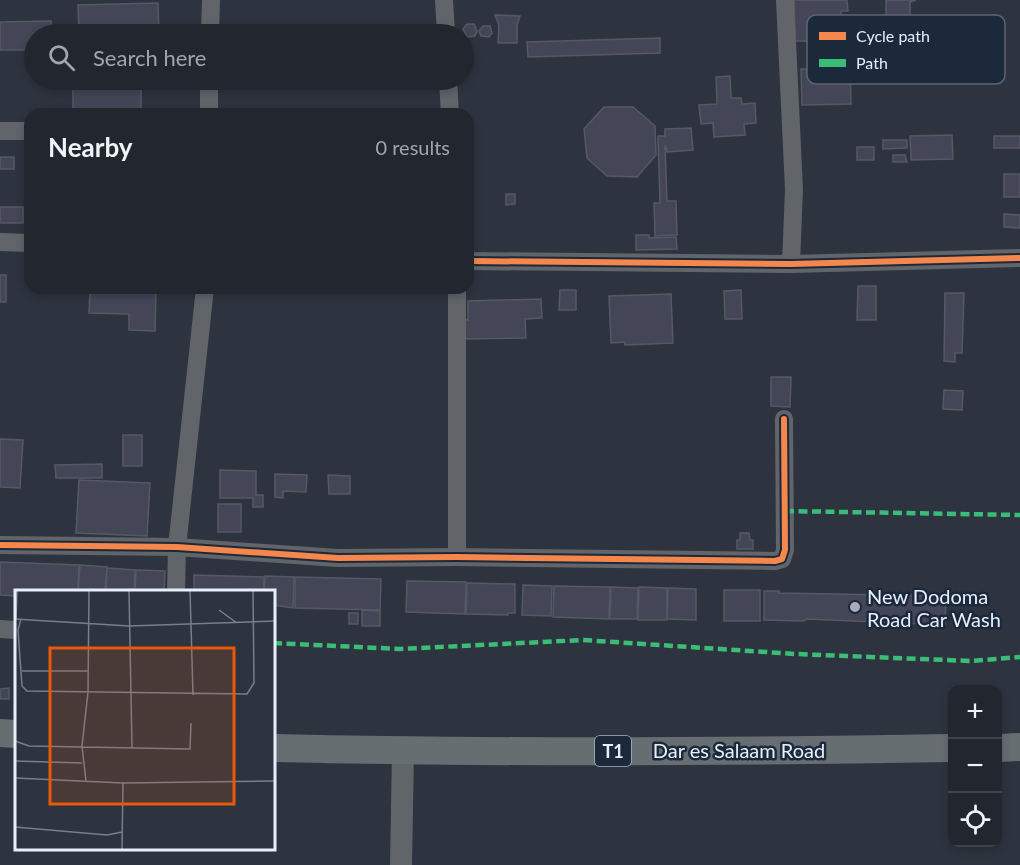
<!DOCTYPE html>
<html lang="en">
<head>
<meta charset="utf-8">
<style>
	:root { --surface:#22272f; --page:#2e333b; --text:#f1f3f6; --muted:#a2a5aa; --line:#3f444b }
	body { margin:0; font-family:Lato,sans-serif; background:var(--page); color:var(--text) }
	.controls { position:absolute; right:18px; bottom:18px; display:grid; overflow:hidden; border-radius:12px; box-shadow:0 3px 9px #0003 }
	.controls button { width:54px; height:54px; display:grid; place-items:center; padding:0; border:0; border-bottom:2px solid var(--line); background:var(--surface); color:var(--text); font:30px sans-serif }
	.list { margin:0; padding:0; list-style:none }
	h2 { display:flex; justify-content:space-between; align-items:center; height:78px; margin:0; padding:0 24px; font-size:26px }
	h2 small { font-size:20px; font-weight:400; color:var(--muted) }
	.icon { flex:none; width:33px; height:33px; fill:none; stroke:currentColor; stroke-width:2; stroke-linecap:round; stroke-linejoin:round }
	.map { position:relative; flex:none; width:1020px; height:865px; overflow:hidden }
	.search { position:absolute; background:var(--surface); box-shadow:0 3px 9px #0003; left:24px; top:24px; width:450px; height:66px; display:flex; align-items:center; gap:15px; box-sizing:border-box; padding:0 21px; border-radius:33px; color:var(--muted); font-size:22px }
	.panel { position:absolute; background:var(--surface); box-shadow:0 3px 9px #0003; left:24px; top:108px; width:450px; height:186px; border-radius:18px }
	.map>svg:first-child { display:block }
	.building { fill:#444658; stroke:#555962; stroke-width:1.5 }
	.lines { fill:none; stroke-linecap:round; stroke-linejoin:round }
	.minor { stroke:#61656a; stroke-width:18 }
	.tertiary { stroke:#61656a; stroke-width:22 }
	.trunk { stroke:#676e72; stroke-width:28 }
	.quiet { stroke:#3abd76; stroke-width:4.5; stroke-dasharray:9 4.5; stroke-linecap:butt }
	.cycleway-casing { stroke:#1c293b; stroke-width:10 }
	.cycleway { stroke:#f5874c; stroke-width:6 }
	.poi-dot { fill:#a5aeba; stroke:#1c293b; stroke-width:2 }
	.labels { text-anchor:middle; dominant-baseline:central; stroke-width:5; stroke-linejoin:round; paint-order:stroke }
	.shield { fill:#1c293b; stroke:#a9b4c2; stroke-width:1.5 }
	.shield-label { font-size:18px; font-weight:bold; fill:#e6effc }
	.poi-label { font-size:20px; fill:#e6effc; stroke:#1c293b; text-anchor:start }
	.street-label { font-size:20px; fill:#e6effc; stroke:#1c293b }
	.inset-road { fill:none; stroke:#777f8b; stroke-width:1.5 }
	.view { fill:#e8590c; fill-opacity:0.15; stroke:#e8590c; stroke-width:3 }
	.inset-edge { fill:none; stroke:#e6effc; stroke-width:3 }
	.key { fill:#1c293b; stroke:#596475; stroke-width:1.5 }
	.key-label { font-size:16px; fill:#e6effc }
</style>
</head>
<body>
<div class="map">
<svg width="1020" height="865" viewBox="0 0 1020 865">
	<rect width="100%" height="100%" fill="#2d343f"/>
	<g class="building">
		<polygon points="794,0 847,0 848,11 841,11 842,62 850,62 851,104 802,105 801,69 809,69 809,41 795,41"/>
		<polygon points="886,0 916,0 910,2 910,27 886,28"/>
		<polygon points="158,3 159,34 79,34 78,5"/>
		<polygon points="495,15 520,16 517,25 517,43 498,43 499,25"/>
		<polygon points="51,21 51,34 34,34 34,50 0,50 0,22"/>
		<polygon points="467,24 474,24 477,31 475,36 467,37 463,29"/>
		<polygon points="483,26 490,26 492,33 489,37 481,36 479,31"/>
		<polygon points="660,38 660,53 528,57 527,42"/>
		<polygon points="730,76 731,98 741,98 742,104 755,103 756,123 744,124 745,135 714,137 713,123 701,124 699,105 717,104 716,77"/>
		<rect x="73" y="80" width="68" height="33"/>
		<polygon points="604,107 633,107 655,126 656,155 637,177 607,176 587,158 584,129"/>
		<polygon points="691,128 693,150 667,152 666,146 665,146 667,201 676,201 677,235 655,236 654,203 660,203 658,136 665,136 665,129"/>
		<polygon points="952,135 953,159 911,160 910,136"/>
		<rect x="994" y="136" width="26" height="12"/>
		<polygon points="883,140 907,140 907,148 883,149"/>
		<rect x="857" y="147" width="17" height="13"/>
		<polygon points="893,155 905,155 907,162 893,162"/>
		<rect x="0" y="157" width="14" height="12"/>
		<rect x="1004" y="174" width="16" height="23"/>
		<polygon points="506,194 515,194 515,204 506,205"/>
		<rect x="0" y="207" width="23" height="16"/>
		<polygon points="1004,214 1020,215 1020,228 1004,227"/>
		<polygon points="636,235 649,235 649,238 676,237 677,249 636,250"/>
		<rect x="0" y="275" width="6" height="27"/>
		<polygon points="858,286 876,286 876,320 857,320"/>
		<polygon points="90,289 156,291 155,331 129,330 129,314 89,313"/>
		<polygon points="560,290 576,290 576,310 559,310"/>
		<polygon points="741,290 742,319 725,319 724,291"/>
		<polygon points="945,293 964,293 962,353 955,353 955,362 944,361"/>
		<polygon points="671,294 673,343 625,345 625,342 611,343 609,296"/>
		<polygon points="541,299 542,318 525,319 526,338 464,339 464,320 468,320 468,301"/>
		<polygon points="771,377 791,377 790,407 771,406"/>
		<polygon points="944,390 963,391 962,410 943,409"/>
		<rect x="123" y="435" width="19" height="31"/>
		<polygon points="0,439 23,440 20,488 0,487"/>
		<polygon points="102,464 102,478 56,478 55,465"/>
		<polygon points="220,470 256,471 256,495 263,495 263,507 253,507 253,498 220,498"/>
		<polygon points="275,474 307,475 306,492 283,491 283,498 275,497"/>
		<polygon points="328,475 350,476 350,494 329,494"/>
		<polygon points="79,480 150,483 147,536 76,533"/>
		<rect x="218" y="504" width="23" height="28"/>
		<polygon points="740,533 749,533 750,540 753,540 753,549 737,549 737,540 740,540"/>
		<polygon points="0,562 79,565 78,592 16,592 16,596 0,595"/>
		<polygon points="80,565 107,567 105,592 78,592"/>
		<polygon points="107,568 135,570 134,592 106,592"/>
		<polygon points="136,570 165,571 164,592 135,592"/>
		<polygon points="194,575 264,577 264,592 194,592"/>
		<polygon points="265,576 294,577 293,608 273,605 273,592 264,592"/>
		<polygon points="295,577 381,579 380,610 295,608"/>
		<polygon points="407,581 466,582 465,614 406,612"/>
		<polygon points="467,583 515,584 515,613 508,613 508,615 466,614"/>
		<polygon points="523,585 552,586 551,616 522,615"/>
		<polygon points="554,586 610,587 609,619 553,617"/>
		<polygon points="611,587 638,588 637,619 610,619"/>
		<polygon points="639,587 667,588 667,620 638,620"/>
		<polygon points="668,588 696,589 696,620 667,619"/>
		<rect x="724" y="590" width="36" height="31"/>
		<polygon points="764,591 779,591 779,593 946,596 945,625 807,619 803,621 764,620"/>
		<polygon points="362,610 380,611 380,626 362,626"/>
		<rect x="349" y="613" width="9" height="11"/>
		<polygon points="9,688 9,699 0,699 0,689"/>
	</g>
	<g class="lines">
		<g class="minor">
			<polyline points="444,0 446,34"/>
			<polyline points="785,0 794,189 791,264"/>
			<polyline points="210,34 211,0"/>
			<polyline points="448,80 450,114"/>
			<polyline points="209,114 209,80"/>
			<polyline points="0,131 30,131"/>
			<polyline points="0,242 30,243"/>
			<polyline points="468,261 791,264 1020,258"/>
			<polyline points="457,288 457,557"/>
			<polyline points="0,545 177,547 338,558 457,557 775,561 782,559 785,550 784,419"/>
			<polyline points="176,592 177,547 205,288"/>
			<polyline points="0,629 16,630"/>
		</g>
		<polyline class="tertiary" points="401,865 403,751"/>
		<g class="trunk">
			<polyline points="0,733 16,734"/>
			<path d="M 273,748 C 499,753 726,752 952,748"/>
			<polyline points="998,748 1020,747"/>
		</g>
		<g class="quiet">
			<polyline points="785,511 1020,515"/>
			<polyline points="273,643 400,649 583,640 796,654 971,661 1020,657"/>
		</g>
		<defs>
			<g id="cycleway">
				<polyline points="468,261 791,264 1020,258"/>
				<polyline points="0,545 177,547 338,558 457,557 775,561 782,559 785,550 784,419"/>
			</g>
		</defs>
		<use href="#cycleway" class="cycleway-casing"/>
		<use href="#cycleway" class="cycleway"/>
	</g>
	<circle class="poi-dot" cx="855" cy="607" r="6"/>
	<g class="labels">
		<rect class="shield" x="595" y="736" width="36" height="30" rx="4.5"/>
		<g class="shield-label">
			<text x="613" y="751">T1</text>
		</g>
		<g class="poi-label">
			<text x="867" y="596">New Dodoma<tspan x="867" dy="23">Road Car Wash</tspan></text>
		</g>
		<g class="street-label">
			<text x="739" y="750">Dar es Salaam Road</text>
		</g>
	</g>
	<g transform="translate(15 590)">
		<rect width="260" height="260" fill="#2d343f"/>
		<path class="inset-road" d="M 114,1 L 117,158M 175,1 L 178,105M 204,20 L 222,33M 0,29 L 114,36 L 260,31M 1,29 L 2,1M 6,29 L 3,40 L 7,96 L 12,101 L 232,104 L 239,93 L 238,1M 7,81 L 73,81M 0,151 L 14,156 L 175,159 L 176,133M 0,171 L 67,173M 0,188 L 108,193 L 260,191M 71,191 L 67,156 L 73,102 L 74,1M 0,237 L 92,245 L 107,242M 107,259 L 108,193"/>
		<path class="view" d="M 35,58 L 219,58 L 219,214 L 35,214 Z"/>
		<rect width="260" height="260" class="inset-edge"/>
	</g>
	<rect x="807" y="15" width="198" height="69" rx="9" class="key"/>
	<rect x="819" y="32" width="27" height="8" fill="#f5874c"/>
	<rect x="819" y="59" width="27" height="8" fill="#3abd76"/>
	<g class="key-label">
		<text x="856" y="42">Cycle path</text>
		<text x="856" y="69">Path</text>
	</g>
</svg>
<div class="controls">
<button>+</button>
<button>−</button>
<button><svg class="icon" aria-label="locate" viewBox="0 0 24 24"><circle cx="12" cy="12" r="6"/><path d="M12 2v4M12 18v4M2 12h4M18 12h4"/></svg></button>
</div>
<div class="search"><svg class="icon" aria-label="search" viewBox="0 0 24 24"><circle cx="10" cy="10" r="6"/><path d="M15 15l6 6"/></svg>Search here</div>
<section class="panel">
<h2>Nearby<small>0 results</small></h2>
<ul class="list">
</ul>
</section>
</div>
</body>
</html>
